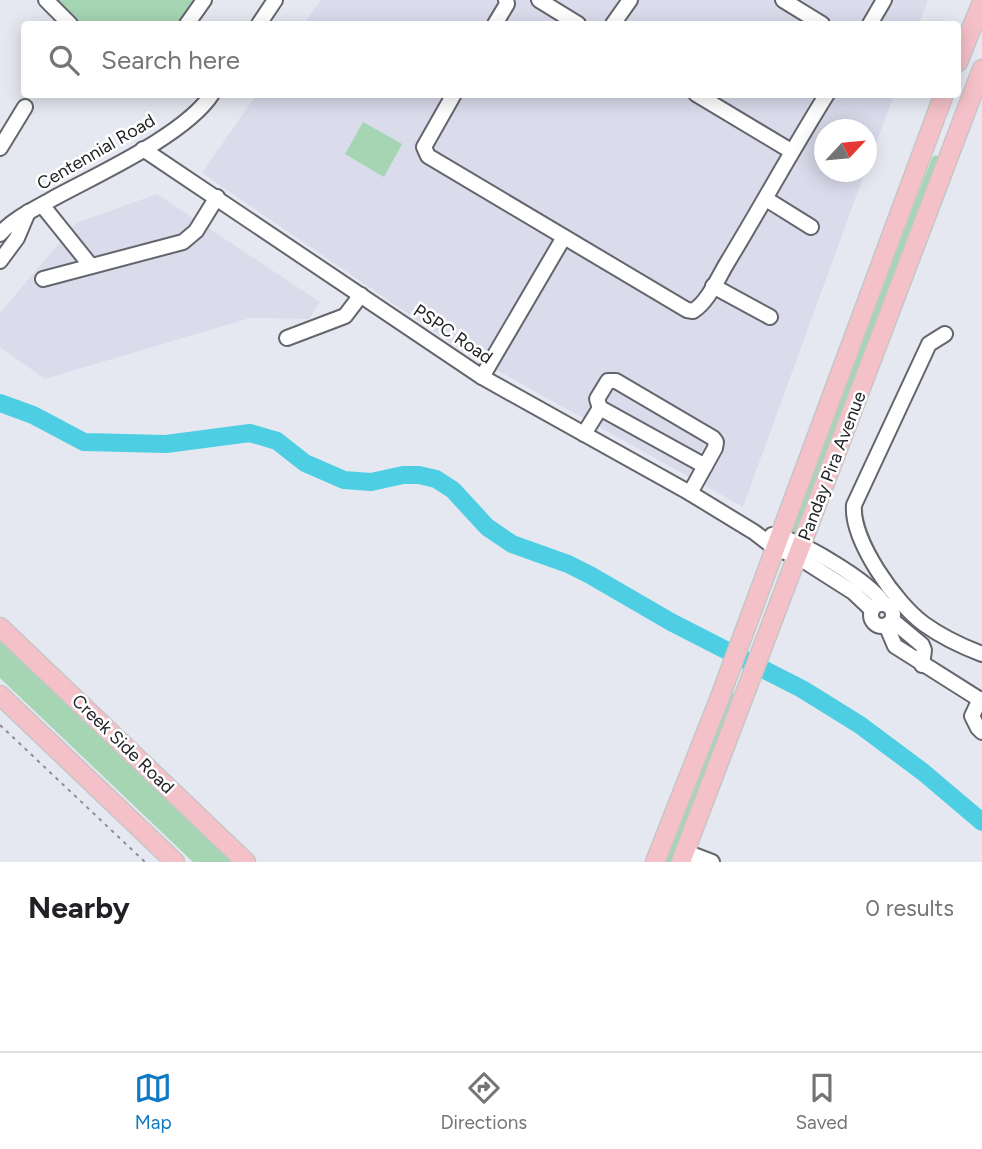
<!DOCTYPE html>
<html lang="en">
<head>
<meta charset="utf-8">
<style>
	:root { --surface:#fff; --page:#f6f6f6; --text:#202124; --muted:#757577; --line:#e0e0e0; --accent:#0f79c4 }
	body { margin:0; font-family:Figtree,sans-serif; background:var(--page); color:var(--text) }
	.compass { position:absolute; left:814px; top:119px; width:63px; height:63px; border-radius:50%; background:var(--surface); box-shadow:0 4px 18px #0003; rotate:64deg }
	.list { margin:0; padding:0; list-style:none }
	h2 { display:flex; justify-content:space-between; align-items:center; height:91px; margin:0; padding:0 28px; font-size:30px }
	h2 small { font-size:23px; font-weight:400; color:var(--muted) }
	.icon { flex:none; width:38px; height:38px; fill:none; stroke:currentColor; stroke-width:2; stroke-linecap:round; stroke-linejoin:round }
	.map { position:relative; flex:none; width:982px; height:862px; overflow:hidden }
	.search { position:absolute; background:var(--surface); box-shadow:0 4px 18px #0003; left:21px; right:21px; top:21px; height:77px; display:flex; align-items:center; gap:18px; box-sizing:border-box; padding:0 24px; border-radius:7px; color:var(--muted); font-size:26px }
	.sheet { height:189px; background:var(--surface) }
	nav { display:flex; justify-content:space-around; align-items:center; box-sizing:border-box; height:98px; border-top:2px solid var(--line); background:var(--surface); font-size:19px; color:var(--muted) }
	nav a { display:grid; justify-items:center; gap:4px }
	nav .on { color:var(--accent) }
	.map>svg:first-child { display:block }
	.built { fill:#dadcec }
	.green { fill:#a5d5b3 }
	.lines { fill:none; stroke-linecap:round; stroke-linejoin:round }
	.river { stroke:#4dcee2; stroke-width:18 }
	.minor-casing { stroke:#64656d; stroke-width:18 }
	.major-casing { stroke:#c6c6c7; stroke-width:21 }
	.path { stroke:#8c8d94; stroke-width:2; stroke-dasharray:3.5 5; stroke-linecap:butt }
	.minor { stroke:#fff; stroke-width:14 }
	.major { stroke:#f5c1c8; stroke-width:18 }
	.labels { text-anchor:middle; dominant-baseline:central; stroke-width:5; stroke-linejoin:round; paint-order:stroke }
	.street-label { font-size:18px; fill:#222326; stroke:#fff }
</style>
</head>
<body>
<div class="map">
<svg width="982" height="862" viewBox="0 0 982 862">
	<rect width="100%" height="100%" fill="#e6e8f1"/>
	<g class="built">
		<polygon points="321,0 928,0 919,24 304,24"/>
		<polygon points="256,95 894,95 867,168 866,130 824,130 824,172 865,172 743,507 464,352 202,173"/>
		<polygon points="157,194 320,302 309,319 250,318 45,379 0,347 0,313 76,223"/>
	</g>
	<g class="green">
		<polygon points="46,0 204,0 187,24 70,24"/>
		<polygon points="363,122 402,144 384,177 345,154"/>
		<polygon points="935,155 942,158 798,538 788,533 932,158"/>
		<polygon points="0,640 234,862 193,862 0,678"/>
		<polygon points="730,691 734,693 721,743 676,862 664,862"/>
	</g>
	<g class="lines">
		<polyline class="river" points="0,403 33,415 84,442 166,444 250,433 277,441 305,463 344,480 371,482 403,475 419,475 436,479 453,490 487,527 512,544 568,564 590,575 671,622 802,689 860,725 923,772 982,822"/>
		<defs>
			<g id="minor">
				<polyline points="46,0 70,24"/>
				<polyline points="539,0 578,24"/>
				<polyline points="783,0 822,24"/>
				<polyline points="187,24 204,0"/>
				<polyline points="259,24 275,0"/>
				<polyline points="495,24 507,4 506,0"/>
				<polyline points="613,24 630,0"/>
				<polyline points="870,24 884,0"/>
				<path d="M 454,94 L 424,147 L 428,156 L 687,310 L 693,311 C 708,302 718,278 727,263 C 761,207 792,150 827,94"/>
				<polyline points="696,94 791,151"/>
				<polyline points="0,148 25,107"/>
				<polyline points="143,149 482,377 690,493 754,532 775,548 798,557 853,592 872,610"/>
				<polyline points="766,199 811,227"/>
				<polyline points="42,205 91,266"/>
				<path d="M 0,234 C 14,218 35,209 54,198 C 98,174 185,135 212,94"/>
				<polyline points="0,261 17,238 28,212"/>
				<polyline points="43,279 183,242 196,231 217,197"/>
				<polyline points="713,286 770,317"/>
				<path d="M 945,334 L 929,344 L 854,505 C 851,540 896,604 924,624 C 942,637 961,646 982,654"/>
				<polyline points="287,338 345,316 361,295"/>
				<polyline points="482,377 564,237"/>
				<polyline points="600,408 597,399 608,381 616,381 713,438 716,442 715,448 705,466"/>
				<polyline points="584,434 600,408 705,466 690,493"/>
				<path d="M 772,535 C 799,539 870,581 884,604"/>
				<circle cx="882" cy="615" r="11"/>
				<polyline points="892,620 922,645 924,650 922,665"/>
				<polyline points="886,625 895,646 982,701"/>
				<polyline points="980,699 972,716 978,728 982,732"/>
				<polyline points="686,852 712,862"/>
			</g>
			<g id="major">
				<polyline points="958,62 982,2"/>
				<polyline points="0,627 246,862"/>
				<polyline points="0,695 175,862"/>
				<polyline points="655,862 720,697 944,94"/>
				<polyline points="681,862 982,69"/>
			</g>
		</defs>
		<use href="#minor" class="minor-casing"/>
		<use href="#major" class="major-casing"/>
		<polyline class="path" points="0,725 145,862"/>
		<use href="#minor" class="minor"/>
		<use href="#major" class="major"/>
	</g>
	<g class="labels">
		<g class="street-label">
			<text transform="translate(96 152) rotate(-30)">Centennial Road</text>
			<text transform="translate(453 334) rotate(34)">PSPC Road</text>
			<text transform="translate(832 466) rotate(-69)">Panday Pira Avenue</text>
			<text transform="translate(123 744) rotate(44)">Creek Side Road</text>
		</g>
	</g>
</svg>
<svg class="compass" viewBox="-18 -18 36 36"><path d="M0-13l5 13h-10z" fill="#e53935"/><path d="M0 13l5-13h-10z" fill="#757577"/></svg>
<div class="search"><svg class="icon" aria-label="search" viewBox="0 0 24 24"><circle cx="10" cy="10" r="6"/><path d="M15 15l6 6"/></svg>Search here</div>
</div>
<section class="sheet">
<h2>Nearby<small>0 results</small></h2>
<ul class="list">
</ul>
</section>
<nav>
<a class="on"><svg class="icon" aria-label="map" viewBox="0 0 24 24"><path d="M3 6l6-2 6 2 6-2v14l-6 2-6-2-6 2zM9 4v14M15 6v14"/></svg>Map</a>
<a><svg class="icon" aria-label="directions" viewBox="0 0 24 24"><path d="M12 3l9 9-9 9-9-9zM9 14v-3h6M13 9l2 2-2 2"/></svg>Directions</a>
<a><svg class="icon" aria-label="saved" viewBox="0 0 24 24"><path d="M7 4h10v16l-5-4-5 4z"/></svg>Saved</a>
</nav>
</body>
</html>
